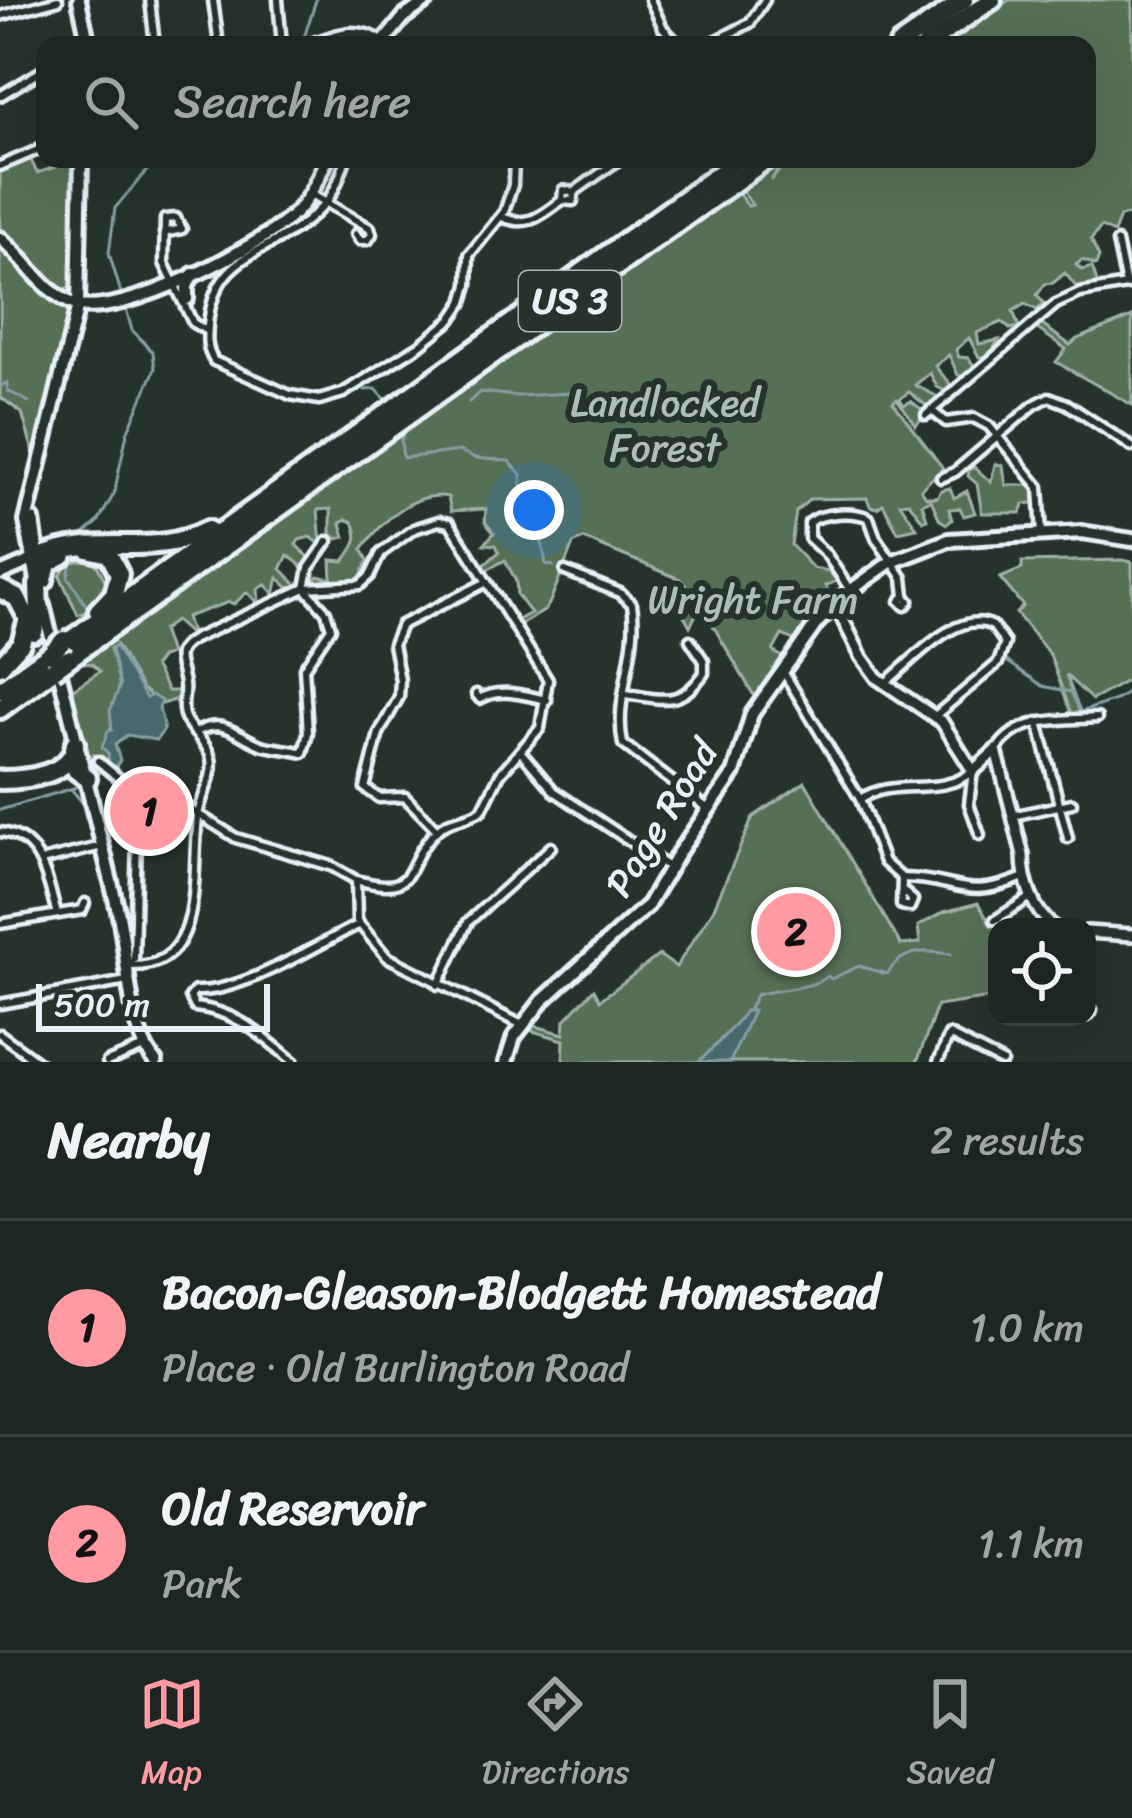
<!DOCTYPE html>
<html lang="en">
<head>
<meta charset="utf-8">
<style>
	:root { --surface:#1c2622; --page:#29322f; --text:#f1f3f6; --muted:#a0a5a5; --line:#3a4340; --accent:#ff9aa2 }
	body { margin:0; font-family:Sriracha,sans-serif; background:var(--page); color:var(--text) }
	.controls { position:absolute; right:36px; bottom:36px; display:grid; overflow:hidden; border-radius:24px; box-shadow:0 12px 48px #0002 }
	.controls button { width:108px; height:108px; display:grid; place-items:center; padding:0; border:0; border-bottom:3px solid var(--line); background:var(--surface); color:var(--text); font:60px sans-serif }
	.scale { position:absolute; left:36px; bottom:30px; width:234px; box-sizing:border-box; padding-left:12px; border:6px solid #e8f1f8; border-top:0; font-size:33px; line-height:42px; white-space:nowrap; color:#e8f1f8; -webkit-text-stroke:9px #26332d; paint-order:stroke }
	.you { position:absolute; left:534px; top:510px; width:42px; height:42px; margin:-30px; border:9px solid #fff; border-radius:50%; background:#1a73e8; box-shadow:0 0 0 18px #1a73e833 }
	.badge { display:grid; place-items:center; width:78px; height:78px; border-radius:50%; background:var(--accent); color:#111; font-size:39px; font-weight:700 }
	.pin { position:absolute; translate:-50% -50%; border:6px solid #fff; box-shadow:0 3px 12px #0006 }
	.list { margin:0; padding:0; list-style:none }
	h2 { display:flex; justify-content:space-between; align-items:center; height:156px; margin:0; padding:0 48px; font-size:51px }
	h2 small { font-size:39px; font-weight:400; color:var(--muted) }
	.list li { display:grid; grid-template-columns:78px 1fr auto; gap:36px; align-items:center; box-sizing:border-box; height:216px; padding:0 48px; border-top:3px solid var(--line) }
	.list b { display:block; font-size:45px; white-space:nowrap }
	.list p { margin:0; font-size:39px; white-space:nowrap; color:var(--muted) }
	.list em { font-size:39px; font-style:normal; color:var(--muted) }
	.icon { flex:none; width:66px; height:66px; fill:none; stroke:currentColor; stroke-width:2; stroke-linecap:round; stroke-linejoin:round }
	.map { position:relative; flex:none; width:1132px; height:1062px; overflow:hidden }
	.search { position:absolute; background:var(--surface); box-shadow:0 12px 48px #0002; left:36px; right:36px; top:36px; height:132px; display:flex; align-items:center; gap:30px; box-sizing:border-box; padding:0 42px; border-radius:24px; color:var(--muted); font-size:45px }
	.sheet { height:588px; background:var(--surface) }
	nav { display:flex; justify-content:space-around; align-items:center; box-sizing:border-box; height:168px; border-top:3px solid var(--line); background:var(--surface); font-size:33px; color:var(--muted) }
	nav a { display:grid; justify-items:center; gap:6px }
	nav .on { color:var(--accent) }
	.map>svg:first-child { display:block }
	.green { fill:#577056; stroke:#a0b0a7; stroke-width:3 }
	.water { fill:#46676d; stroke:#879ea5; stroke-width:3 }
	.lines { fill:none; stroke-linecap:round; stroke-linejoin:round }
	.stream { stroke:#879ea5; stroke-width:3 }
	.minor-casing { stroke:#e8f1f8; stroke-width:15 }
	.tertiary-casing { stroke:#e8f1f8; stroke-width:18 }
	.secondary-casing { stroke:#e8f1f8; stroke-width:20 }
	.motorway-casing { stroke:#e8f1f8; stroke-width:26 }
	.minor { stroke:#26332d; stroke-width:6 }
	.tertiary { stroke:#26332d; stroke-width:9 }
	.secondary { stroke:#26332d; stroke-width:10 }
	.motorway { stroke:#26332d; stroke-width:16 }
	.motorway-bridge-casing { stroke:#e8f1f8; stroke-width:26; stroke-linecap:butt }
	.motorway-bridge { stroke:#26332d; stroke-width:16 }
	.labels { text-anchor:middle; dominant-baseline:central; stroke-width:12; stroke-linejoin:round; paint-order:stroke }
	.shield { fill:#26332d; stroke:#aeb8bb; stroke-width:3 }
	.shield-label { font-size:36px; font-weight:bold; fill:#e8f1f8 }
	.park-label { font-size:39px; fill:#aebdb7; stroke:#26332d }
	.street-label { font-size:39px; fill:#e8f1f8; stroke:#26332d }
</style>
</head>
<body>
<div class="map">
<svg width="1132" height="1062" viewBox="0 0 1132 1062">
	<rect width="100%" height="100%" fill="#26332d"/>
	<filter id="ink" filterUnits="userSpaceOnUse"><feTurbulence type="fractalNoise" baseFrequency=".00833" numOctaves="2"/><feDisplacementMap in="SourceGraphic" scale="24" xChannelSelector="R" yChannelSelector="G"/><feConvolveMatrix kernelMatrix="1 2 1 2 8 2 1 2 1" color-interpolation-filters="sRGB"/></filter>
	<g filter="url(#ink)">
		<g class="green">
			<path d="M 1009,0 L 1132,0 L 1132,214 L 1120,217 L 1114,233 L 1101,227 L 1091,240 L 1099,257 L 1096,265 L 1082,260 L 1076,265 L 1082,270 L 1092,267 L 1098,285 L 1077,288 L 1065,273 L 1053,283 L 1045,284 L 1037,295 L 1044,304 L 1037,310 L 1025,304 L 1013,311 L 1019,327 L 1010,329 L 1002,322 L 977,333 L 979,344 L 999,340 L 988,357 L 979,357 L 969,338 L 956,350 L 959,357 L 968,358 L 975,367 L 965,377 L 958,375 L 949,355 L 935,366 L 951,385 L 947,392 L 937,387 L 930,373 L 915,385 L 940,398 L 928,407 L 909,392 L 900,399 L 904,405 L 911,401 L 926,413 L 916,425 L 897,399 L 893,402 L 943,468 L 921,489 L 926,497 L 937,497 L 941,490 L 950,488 L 954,498 L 967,491 L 975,513 L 964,516 L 960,508 L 949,509 L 952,520 L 947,524 L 940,520 L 931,500 L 922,504 L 927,519 L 923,521 L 909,502 L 900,503 L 917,528 L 898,532 L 883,504 L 877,508 L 870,506 L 867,498 L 810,499 L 796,512 L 791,545 L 813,568 L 829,571 L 837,581 L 825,586 L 834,599 L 800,643 L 782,635 L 773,651 L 787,660 L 756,699 L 701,605 L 690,626 L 676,601 L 686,586 L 680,579 L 584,539 L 573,544 L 549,604 L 544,611 L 518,626 L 516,621 L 531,613 L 517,595 L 516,581 L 505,560 L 487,570 L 484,565 L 499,552 L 496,545 L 484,544 L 494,533 L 485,522 L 486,509 L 451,511 L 448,497 C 413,490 381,523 362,549 L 368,560 L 358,582 L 308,584 L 318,576 L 332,579 L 331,560 L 344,561 C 355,546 361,539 353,522 L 346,519 L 341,523 L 345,537 L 337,539 L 331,534 L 331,509 L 318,510 L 321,544 L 310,537 L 299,540 L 296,545 L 310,558 L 304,568 L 288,555 L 281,569 L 297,585 L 290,589 L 278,578 L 274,594 L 265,584 L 258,589 L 259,604 L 247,592 L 234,604 L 229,602 L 186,617 L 192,636 L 175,621 L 162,630 L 170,654 L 161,657 L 154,666 L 168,691 L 181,691 L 181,698 L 162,704 L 142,689 L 116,645 L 110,649 C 113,661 120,674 119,687 C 118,715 103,737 110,764 L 93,755 L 93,765 L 104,769 L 93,778 L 72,690 L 100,671 L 92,664 L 78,662 L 736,190 L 748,206 L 752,205 L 739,186 L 777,159 L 783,159 L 771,181 L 788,159 L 1087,159 L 1087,45 L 941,45 Z"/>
			<polygon points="30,158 37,173 81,159 74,286 61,290 0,232 0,171"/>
			<polygon points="0,245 70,307 35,458 22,413 0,397"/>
			<polygon points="1132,317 1132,405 1056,362 1066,349 1033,326 1038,322 1070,345 1077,339"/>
			<polygon points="995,464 1003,465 1006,485 1031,485 1040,502 1024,504 1021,513 982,513 977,484 968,476 969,470 974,467 991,482"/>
			<polygon points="88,559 97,565 106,582 87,612 78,615 60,576 67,563"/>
			<polygon points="1123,560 1132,562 1132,678 1092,700 1066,675 1081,715 1072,716 1050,655 1016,613 1023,606 1000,578 1022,569 1022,562"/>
			<polygon points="805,782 901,945 920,943 918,926 944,912 978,903 991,925 1008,915 1016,927 997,927 997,997 937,1006 917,1062 563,1062 564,1040 522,1028 525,1023 564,1034 565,1020 594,989 600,1000 659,955 676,967 713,910 753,817"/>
		</g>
		<g class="water">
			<polygon points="115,646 146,698 152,695 161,701 159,708 164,730 156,740 127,735 115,745 120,760 115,768 109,766 108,753 102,747 108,731 112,730 110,711 120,686 111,649"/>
			<path d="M 745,1011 L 753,1011 L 730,1062 L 698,1062 C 708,1054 738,1022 745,1011 Z"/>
		</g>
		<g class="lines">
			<g class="stream">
				<polyline points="303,41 316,0"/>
				<polyline points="0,386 7,383 8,391 29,402"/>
				<polyline points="365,390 376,389 387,401"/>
				<polyline points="469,402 480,392 517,396 569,393"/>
				<path d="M 406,428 L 401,440 L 403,458 L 460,451 L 475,458 L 509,461 L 521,474 C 522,503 518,511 540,532 L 546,564 L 553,566"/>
				<polyline points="76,541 98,522 114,494 127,433 155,369 153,352 132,330 109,253 115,208 157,159"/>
				<polyline points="72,557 68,577 89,610"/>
				<polyline points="1005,660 1043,686 1071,692 1081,712 1118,699 1132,690"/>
				<polyline points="72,790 82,802 86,819"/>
				<polyline points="0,810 80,786"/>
				<path d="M 748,1011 L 756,995 C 782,987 807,991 828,976 L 831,979 L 859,966 L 887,974 C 903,949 924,950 951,954"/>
			</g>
			<defs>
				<g id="minor">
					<polyline points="150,0 155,45"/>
					<polyline points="213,0 219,45"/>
					<polyline points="278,0 282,45"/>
					<polyline points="650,0 663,28 679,45"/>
					<polyline points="0,16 58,0"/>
					<polyline points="463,45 471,45"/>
					<polyline points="708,45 750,23 765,0"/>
					<polyline points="0,96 45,69"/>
					<path d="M 346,159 C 341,173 336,190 326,202 C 280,258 215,243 208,325 C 207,339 206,348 214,361 L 290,395 L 319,400 L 343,393 L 419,346 L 451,320 L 463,302 L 468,285 L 469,255 L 504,212 L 513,185 L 514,159"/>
					<polyline points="0,166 45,147"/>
					<polyline points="574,192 573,201 562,200 563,190 574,192 620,159"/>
					<polyline points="311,194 370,228"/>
					<path d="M 502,217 C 528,228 541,216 562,200"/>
					<polyline points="164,233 182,229 176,218 165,219 164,263 193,323 207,331"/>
					<polyline points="356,234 360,240 368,240 372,234 370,228"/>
					<polyline points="1117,242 1126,285"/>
					<polyline points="931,410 946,422 974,418 989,426 1039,487 1042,534"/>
					<polyline points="926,415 1056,304 1080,293 1132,284"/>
					<polyline points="941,478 955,472 1034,405 1049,397 1067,404 1132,447"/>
					<path d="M 565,571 L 620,593 L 632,604 C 640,651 613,698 623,744 L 708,809"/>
					<path d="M 850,590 L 827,555 L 809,538 L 809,523 C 822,512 854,511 869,518 L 876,538 L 903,578 L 905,596 L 909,601 L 905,606 L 900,601 L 905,596"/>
					<polyline points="784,673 860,799 884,862 902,878 901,905 910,907 913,900 905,893"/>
					<path d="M 885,683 C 911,663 957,607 993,626 L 1005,643 L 998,663 L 935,716"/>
					<path d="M 476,694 L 480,699 C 499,687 523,695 547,700"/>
					<path d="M 625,694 C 663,699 680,708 704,673 L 704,661 L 690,640"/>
					<polyline points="1038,722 1068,838"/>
					<path d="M 195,733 C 223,716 235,735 261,745 C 275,749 289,749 303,753 L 308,733 L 304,668 L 331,628 L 326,612 L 305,588 L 309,568 L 328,541"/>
					<path d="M 997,749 C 1019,715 1061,721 1097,718"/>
					<polyline points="520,751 554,791 670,868"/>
					<polyline points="98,761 138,794 185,806 236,838 331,866 356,880 357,921 387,957 522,1025"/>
					<polyline points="973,771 969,804 980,835"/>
					<path d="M 138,794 L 134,959 L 129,966 C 211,969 189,865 199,811 C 202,795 215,774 211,758 C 208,744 193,733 186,720 C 179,707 186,698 184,684 C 181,662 169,653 194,639 L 305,588 L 360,585 L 370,576 L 381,553 L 414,529 L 439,521 L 450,523 L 548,680 L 540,728 L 500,774 L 482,810 C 468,820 449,818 437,830 C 400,865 423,898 356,880"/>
					<path d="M 860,799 C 896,776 939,799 973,771"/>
					<polyline points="1012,816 1072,803"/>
					<polyline points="437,830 405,797 379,798 365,788 379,733 399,697 400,680 393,644 401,625 487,582"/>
					<path d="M 0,832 C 42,836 47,880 57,914"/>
					<polyline points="41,861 102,846"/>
					<path d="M 902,878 C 959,878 962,903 1024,877"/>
					<polyline points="995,920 1032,896"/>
					<polyline points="0,924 82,910 85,903"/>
					<polyline points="438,985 468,922 551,847"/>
					<polyline points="0,1004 127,981"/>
					<polyline points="1087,1006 1092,1011 1087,1016"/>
					<polyline points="0,1034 38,1062"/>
					<polyline points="107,1062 144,1047"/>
					<path d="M 294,1062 C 262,1036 237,1011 195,1007 L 190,997 L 195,991 C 242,993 314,946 358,925"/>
					<polyline points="938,1062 949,1035 1002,1062"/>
				</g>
				<g id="tertiary">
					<path d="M 310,45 C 338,35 356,26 383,43"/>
					<path d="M 835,604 L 861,656 L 877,678 L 942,722 L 973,771 L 996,750 L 1023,855 C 1023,881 1033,912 1054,927"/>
					<polyline points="1087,932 1132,935"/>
				</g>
				<g id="secondary">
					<polyline points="79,0 89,45"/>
					<polyline points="381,45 404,17 428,0"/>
					<path d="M 0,238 C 25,258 45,295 76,305 C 122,319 260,247 294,214 C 310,199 318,179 327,159"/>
					<polyline points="187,299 187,286 193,274"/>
					<polyline points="33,520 39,561"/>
					<polyline points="0,574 35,559"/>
					<polyline points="38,586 26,521 78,305 81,159"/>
					<path d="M 43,604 C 67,707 94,808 118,911 C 129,957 126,1028 156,1062"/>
					<polyline points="506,1062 514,1037 542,1001 648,905 679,852 734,773 752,714 817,623 847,593 889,563 949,540 1082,532 1132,540"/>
				</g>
				<g id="motorway">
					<polyline points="899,45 964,0"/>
					<polyline points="926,45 992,0"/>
					<polyline points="88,549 109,554 119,574 114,594 98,611"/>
					<path d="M 38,558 C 97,531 149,560 208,530"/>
					<polyline points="44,580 48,563 63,555"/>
					<polyline points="0,589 17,598 28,619 21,643 0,666"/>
					<polyline points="34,632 39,610 38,585"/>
					<polyline points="65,644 740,159"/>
					<polyline points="68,659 767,159"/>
					<polyline points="0,690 50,654"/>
					<polyline points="0,709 53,670"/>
					<polyline points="76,770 87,778"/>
					<path d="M 0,780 C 27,780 73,775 75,743"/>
				</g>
			</defs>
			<use href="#minor" class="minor-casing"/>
			<use href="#tertiary" class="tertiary-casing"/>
			<use href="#secondary" class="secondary-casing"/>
			<use href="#motorway" class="motorway-casing"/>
			<use href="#minor" class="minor"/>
			<use href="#tertiary" class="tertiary"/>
			<use href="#secondary" class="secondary"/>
			<use href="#motorway" class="motorway"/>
			<defs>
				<g id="motorway-bridge">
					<polyline points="50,654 64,640"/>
					<polyline points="53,670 68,659"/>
				</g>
			</defs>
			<use href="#motorway-bridge" class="motorway-bridge-casing"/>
			<use href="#motorway-bridge" class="motorway-bridge"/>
		</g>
	</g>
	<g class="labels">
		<rect class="shield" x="519" y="271" width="102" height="60" rx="9"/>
		<g class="shield-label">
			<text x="570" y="301">US 3</text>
		</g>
		<g class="park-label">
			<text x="665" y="402">Landlocked<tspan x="665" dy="45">Forest</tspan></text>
			<text x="753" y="599">Wright Farm</text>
		</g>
		<g class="street-label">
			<text transform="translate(661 818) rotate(-58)">Page Road</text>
		</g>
	</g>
</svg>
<div class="controls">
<button><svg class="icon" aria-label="locate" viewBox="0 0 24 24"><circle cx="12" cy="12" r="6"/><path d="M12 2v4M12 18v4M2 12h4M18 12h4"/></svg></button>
</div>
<div class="scale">500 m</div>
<div class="you"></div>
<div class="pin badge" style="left:149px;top:811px">1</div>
<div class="pin badge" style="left:796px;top:932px">2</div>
<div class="search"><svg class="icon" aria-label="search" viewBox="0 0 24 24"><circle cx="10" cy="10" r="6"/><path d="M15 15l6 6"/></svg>Search here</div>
</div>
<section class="sheet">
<h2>Nearby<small>2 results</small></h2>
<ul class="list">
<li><span class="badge">1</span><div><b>Bacon-Gleason-Blodgett Homestead</b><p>Place · Old Burlington Road</p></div><em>1.0 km</em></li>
<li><span class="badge">2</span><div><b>Old Reservoir</b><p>Park</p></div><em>1.1 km</em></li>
</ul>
</section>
<nav>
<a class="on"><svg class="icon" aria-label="map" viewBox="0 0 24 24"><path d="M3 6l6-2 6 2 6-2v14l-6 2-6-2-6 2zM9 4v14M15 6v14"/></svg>Map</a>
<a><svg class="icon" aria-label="directions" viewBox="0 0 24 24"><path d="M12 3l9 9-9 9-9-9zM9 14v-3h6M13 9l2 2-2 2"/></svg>Directions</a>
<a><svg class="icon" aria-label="saved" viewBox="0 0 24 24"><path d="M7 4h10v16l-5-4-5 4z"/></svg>Saved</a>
</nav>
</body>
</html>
